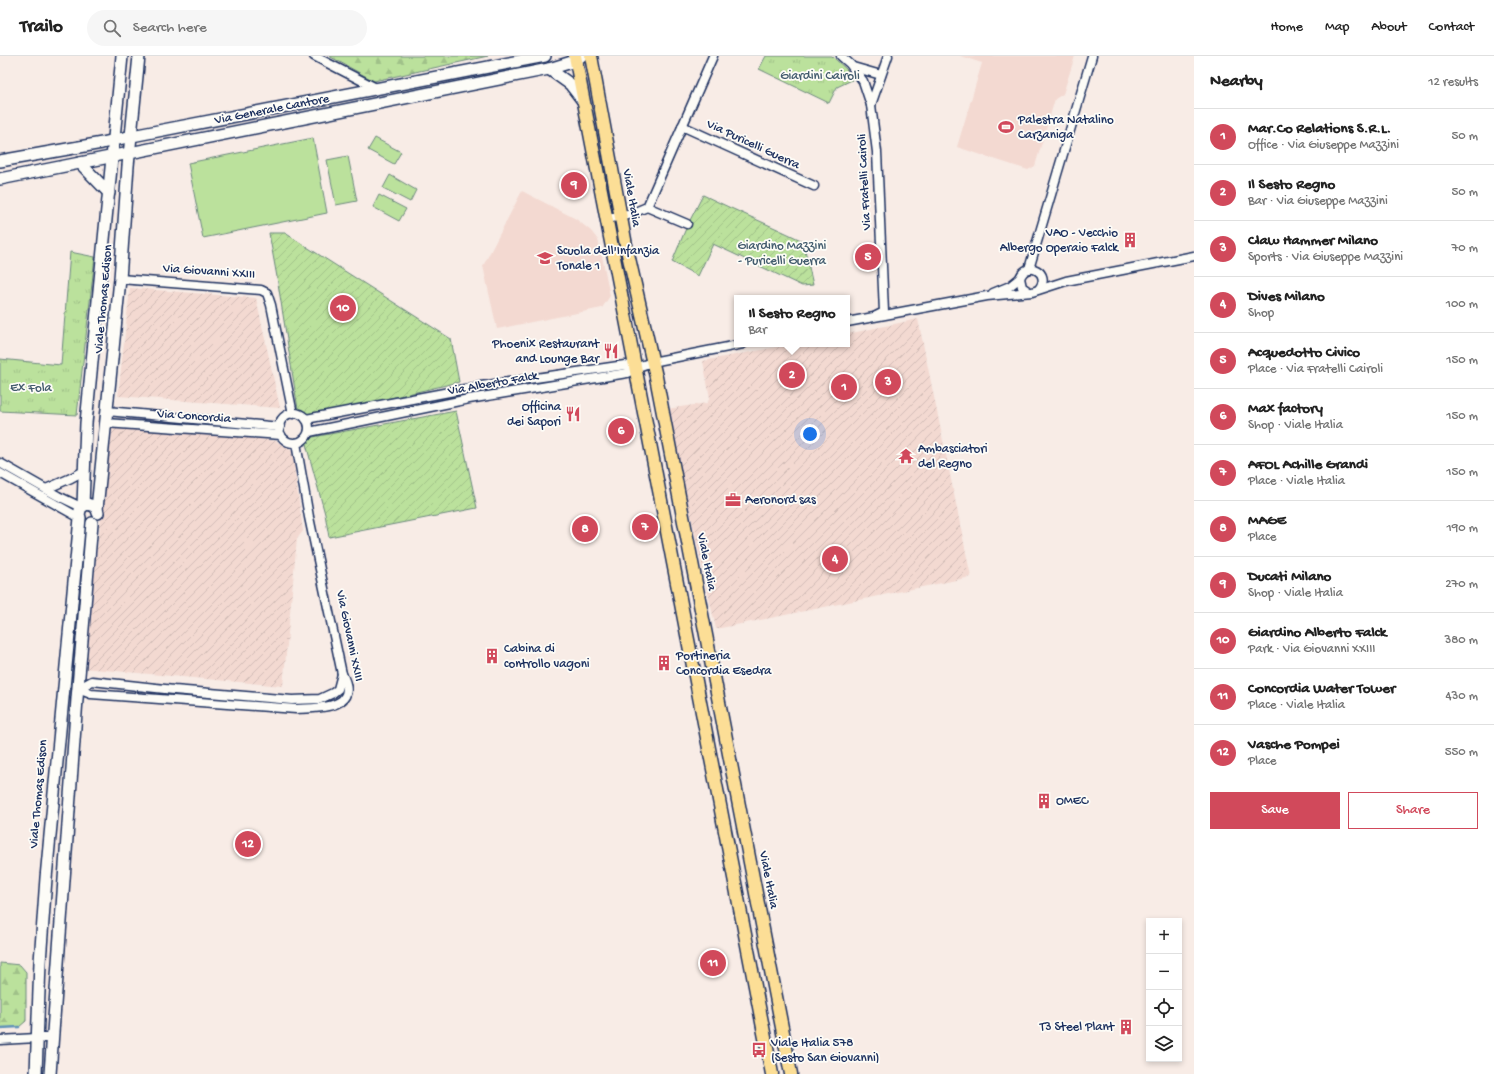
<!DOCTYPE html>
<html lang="en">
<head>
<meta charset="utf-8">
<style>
	:root { --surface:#fff; --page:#f6f6f6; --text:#222; --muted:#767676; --line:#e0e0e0; --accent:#d1495b }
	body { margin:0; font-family:"Gochi Hand",sans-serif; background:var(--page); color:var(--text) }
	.controls { position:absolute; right:12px; bottom:12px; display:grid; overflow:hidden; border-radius:0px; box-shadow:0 2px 6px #0003 }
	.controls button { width:36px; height:36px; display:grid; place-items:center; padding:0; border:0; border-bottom:1px solid var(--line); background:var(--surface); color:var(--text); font:20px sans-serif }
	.you { position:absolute; left:810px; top:378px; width:14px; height:14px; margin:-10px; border:3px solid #fff; border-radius:50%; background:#1a73e8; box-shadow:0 0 0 6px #1a73e833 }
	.badge { display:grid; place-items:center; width:26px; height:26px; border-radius:50%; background:var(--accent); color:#fff; font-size:13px; font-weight:700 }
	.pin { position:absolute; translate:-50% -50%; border:2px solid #fff; box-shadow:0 1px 4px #0006 }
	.popup { position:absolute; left:734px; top:239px; width:116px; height:52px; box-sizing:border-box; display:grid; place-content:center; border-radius:0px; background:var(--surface); filter:drop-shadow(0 1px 3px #0005); font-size:13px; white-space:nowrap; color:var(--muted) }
	.popup b { font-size:15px; color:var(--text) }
	.popup::after { content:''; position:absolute; left:50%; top:100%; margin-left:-8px; border:8px solid transparent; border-top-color:var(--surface) }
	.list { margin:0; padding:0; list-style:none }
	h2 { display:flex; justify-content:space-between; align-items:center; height:52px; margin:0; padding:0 16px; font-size:17px }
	h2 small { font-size:13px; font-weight:400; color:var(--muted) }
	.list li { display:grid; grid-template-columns:26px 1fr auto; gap:12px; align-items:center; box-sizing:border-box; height:56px; padding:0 16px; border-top:1px solid var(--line) }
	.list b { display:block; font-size:15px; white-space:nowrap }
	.list p { margin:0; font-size:13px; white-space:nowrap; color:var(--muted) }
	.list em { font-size:13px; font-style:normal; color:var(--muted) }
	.actions { display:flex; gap:8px; padding:12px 16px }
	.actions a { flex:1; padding:9px 0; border:1px solid var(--accent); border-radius:0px; text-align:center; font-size:14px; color:var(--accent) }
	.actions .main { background:var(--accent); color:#fff }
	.icon { flex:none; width:22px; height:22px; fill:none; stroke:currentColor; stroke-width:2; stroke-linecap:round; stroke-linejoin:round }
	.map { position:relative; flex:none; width:1194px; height:1018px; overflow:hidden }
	header { display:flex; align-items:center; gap:24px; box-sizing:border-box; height:56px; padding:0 20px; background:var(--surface); border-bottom:1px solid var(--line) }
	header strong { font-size:19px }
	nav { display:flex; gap:22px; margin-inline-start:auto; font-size:14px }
	.search { width:280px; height:36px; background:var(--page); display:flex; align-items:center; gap:10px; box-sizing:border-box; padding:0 14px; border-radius:22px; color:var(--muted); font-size:15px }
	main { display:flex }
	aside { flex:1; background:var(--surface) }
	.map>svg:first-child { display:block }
	.built { fill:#f3d9d1 }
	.industrial { fill:url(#industrial-furrows) }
	.forest { fill:url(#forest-firs); stroke:#6b887d }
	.park { fill:url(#park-tufts); stroke:#6b887d }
	.garden { fill:url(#garden-furrows); stroke:#6b887d }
	.pitch { fill:#bbe19c; stroke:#6b887d }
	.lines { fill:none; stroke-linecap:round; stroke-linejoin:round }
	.stream { stroke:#6293b8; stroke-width:2.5 }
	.street-casing { stroke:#1b2f5e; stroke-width:11 }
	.secondary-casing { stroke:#1b2f5e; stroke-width:14 }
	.primary-casing { stroke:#1b2f5e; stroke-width:15 }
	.street { stroke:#fdfcf7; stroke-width:8 }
	.secondary { stroke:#fdfcf7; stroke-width:11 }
	.primary { stroke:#fcde96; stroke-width:12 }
	.labels { text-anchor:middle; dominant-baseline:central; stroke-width:3.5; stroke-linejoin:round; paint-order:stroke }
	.park-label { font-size:13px; fill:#435c6e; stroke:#fdfcf7 }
	.street-label { font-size:13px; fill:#1b2f5e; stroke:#fdfcf7 }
	.poi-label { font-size:13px; fill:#1b2f5e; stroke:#fdfcf7; text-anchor:start }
</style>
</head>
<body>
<header>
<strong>Trailo</strong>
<div class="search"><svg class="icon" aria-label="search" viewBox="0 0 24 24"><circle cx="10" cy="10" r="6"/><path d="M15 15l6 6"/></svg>Search here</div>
<nav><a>Home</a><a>Map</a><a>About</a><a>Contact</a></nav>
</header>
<main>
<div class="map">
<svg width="1194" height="1018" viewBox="0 0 1194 1018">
	<defs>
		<pattern id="industrial-furrows" width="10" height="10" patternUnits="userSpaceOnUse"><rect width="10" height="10" fill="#f3d9d1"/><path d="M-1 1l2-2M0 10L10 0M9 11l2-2" fill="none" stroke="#d0bbb6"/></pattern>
		<pattern id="forest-firs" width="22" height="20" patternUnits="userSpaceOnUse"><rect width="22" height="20" fill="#bbe19c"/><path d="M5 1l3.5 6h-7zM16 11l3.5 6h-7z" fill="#a0c189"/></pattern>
		<pattern id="park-tufts" width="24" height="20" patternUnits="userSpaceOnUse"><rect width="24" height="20" fill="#bbe19c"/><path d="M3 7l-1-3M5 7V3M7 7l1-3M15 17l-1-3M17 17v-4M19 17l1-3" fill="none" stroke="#a0c189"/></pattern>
		<pattern id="garden-furrows" width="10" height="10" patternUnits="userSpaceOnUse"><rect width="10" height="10" fill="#bbe19c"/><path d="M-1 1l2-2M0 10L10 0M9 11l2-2" fill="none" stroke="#a0c189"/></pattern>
	</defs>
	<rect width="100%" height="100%" fill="#f8ece6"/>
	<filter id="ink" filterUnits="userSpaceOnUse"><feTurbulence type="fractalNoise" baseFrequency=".025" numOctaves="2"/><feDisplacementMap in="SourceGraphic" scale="8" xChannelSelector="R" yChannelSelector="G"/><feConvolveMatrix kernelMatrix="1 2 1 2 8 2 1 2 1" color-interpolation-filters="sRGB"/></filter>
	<g filter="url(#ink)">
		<g class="built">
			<polygon points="960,0 1075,0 1063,38 1055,43 1035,110 1028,114 957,91 982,7"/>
			<polygon points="522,135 576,163 591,175 598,184 601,195 610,240 602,252 497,273 483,210"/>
		</g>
		<g class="industrial">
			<polygon points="130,232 256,242 280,352 118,340"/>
			<polygon points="918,263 971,521 716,573 667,353 707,347 710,342 703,305 793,288 847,288 847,278"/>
			<polygon points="113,367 276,385 292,395 303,475 297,483 283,630 82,612"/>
		</g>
		<g class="forest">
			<polygon points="329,0 488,0 374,25"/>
			<polygon points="0,907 20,909 26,916 26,965 19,971 0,972"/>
		</g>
		<g class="park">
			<polygon points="766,0 832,0 847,14 852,24 837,31 829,47 759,13"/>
			<polygon points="70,196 95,201 77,359 0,355 0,303 61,309"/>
		</g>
		<g class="garden">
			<path d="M 703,139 C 736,155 770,169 803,185 L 813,229 L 802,230 L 713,188 L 698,220 L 672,206 L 687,170 Z"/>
			<polygon points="269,177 285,177 451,283 459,326 310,361 298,353 277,221"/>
			<polygon points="456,355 477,452 329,481 325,458 306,388 313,381"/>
		</g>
		<g class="pitch">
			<polygon points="313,82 327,157 203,182 188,107"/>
			<polygon points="375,82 401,96 394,108 368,94"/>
			<polygon points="348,100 357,145 336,149 327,104"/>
			<polygon points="390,119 416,134 410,146 383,132"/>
			<polygon points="379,139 406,153 399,165 373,151"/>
		</g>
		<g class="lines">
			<polyline class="stream" points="0,972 19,971"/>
			<defs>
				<g id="street">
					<polyline points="314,0 378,33"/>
					<polyline points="841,0 850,8 863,25 871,49 877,96 884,256 876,260"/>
					<polyline points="853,11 881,19"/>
					<polyline points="871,49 888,0"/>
					<polyline points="682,70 814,130"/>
					<polyline points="647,151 687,168"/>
					<polyline points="606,163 628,159 647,151 713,0"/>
					<polyline points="1029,213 1092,0"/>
					<polyline points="120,223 261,234 267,237 271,249 293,358"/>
					<path d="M 1028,235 L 1022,231 L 1020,222 C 1027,203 1052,217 1039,233"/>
					<polyline points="993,237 1010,230 1020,222"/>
					<polyline points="847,266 987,240 1032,236 1066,225 1194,200"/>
					<polyline points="107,355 280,371"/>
					<circle cx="294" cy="372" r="15"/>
					<polyline points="306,363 481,330 625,309 635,312"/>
					<polyline points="105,367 281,379"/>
					<polyline points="309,376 469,343 627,317 635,312 652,306 743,288"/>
					<polyline points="0,407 58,440 81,451"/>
					<polyline points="0,417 80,462"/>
					<polyline points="46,433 71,422 84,415"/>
					<path d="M 78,633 L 91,638 L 296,653 C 319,652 361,653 342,618 L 309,461 L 296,387"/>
					<polyline points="78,633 92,625 174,634 292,644 320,643 333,637 338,633 342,618"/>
					<polyline points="0,984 37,982 53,982"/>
				</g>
				<g id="secondary">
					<polyline points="549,13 570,28 583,45"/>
					<polyline points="0,105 102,87 132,80 545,0"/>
					<polyline points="80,107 109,137"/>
					<polyline points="0,123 549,13 575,5 581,0"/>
					<polyline points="83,450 86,367 122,0"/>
					<polyline points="98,457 97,453 120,223 128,110 139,0"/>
					<polyline points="36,1018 40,906 46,822 80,462 79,458 81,451 87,448 94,450 97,453"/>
					<polyline points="50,1018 77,643 92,467"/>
				</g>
				<g id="primary">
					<polyline points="575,0 772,1018"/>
					<polyline points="591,0 626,189 656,321 791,1018"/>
				</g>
			</defs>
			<use href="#street" class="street-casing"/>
			<use href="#secondary" class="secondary-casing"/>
			<use href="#primary" class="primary-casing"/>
			<use href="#street" class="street"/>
			<use href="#secondary" class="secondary"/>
			<use href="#primary" class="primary"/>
		</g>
	</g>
	<defs>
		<symbol id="stadium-bare" viewBox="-9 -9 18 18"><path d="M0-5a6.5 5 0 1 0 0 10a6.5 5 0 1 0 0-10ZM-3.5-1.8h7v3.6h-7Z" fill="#d1495b" stroke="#fdfcf7" stroke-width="2.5" paint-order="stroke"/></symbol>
		<symbol id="building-bare" viewBox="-9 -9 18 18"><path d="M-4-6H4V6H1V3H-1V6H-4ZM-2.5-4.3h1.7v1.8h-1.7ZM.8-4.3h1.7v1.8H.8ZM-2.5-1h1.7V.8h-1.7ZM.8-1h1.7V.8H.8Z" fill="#d1495b" stroke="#fdfcf7" stroke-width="2.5" paint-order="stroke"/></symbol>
		<symbol id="school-bare" viewBox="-9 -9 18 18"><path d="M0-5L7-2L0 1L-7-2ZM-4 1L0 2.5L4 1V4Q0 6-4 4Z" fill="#d1495b" stroke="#fdfcf7" stroke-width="2.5" paint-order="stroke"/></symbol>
		<symbol id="restaurant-bare" viewBox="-9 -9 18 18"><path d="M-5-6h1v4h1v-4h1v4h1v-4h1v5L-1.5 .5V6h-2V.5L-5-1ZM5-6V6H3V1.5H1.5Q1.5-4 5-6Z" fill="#d1495b" stroke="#fdfcf7" stroke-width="2.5" paint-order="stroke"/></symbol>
		<symbol id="temple-bare" viewBox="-9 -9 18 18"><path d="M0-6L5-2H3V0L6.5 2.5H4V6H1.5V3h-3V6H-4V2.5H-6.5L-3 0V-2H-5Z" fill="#d1495b" stroke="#fdfcf7" stroke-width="2.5" paint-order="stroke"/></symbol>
		<symbol id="office-bare" viewBox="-9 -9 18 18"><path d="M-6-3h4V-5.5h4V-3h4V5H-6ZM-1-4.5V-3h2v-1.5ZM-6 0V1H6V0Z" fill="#d1495b" stroke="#fdfcf7" stroke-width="2.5" paint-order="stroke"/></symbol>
		<symbol id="bus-bare" viewBox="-9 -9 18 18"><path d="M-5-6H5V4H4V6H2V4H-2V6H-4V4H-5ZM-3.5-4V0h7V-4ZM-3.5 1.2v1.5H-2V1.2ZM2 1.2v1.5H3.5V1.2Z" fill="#d1495b" stroke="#fdfcf7" stroke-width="2.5" paint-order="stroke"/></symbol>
	</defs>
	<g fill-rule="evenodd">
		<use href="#stadium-bare" x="995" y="60" width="22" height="22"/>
		<use href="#building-bare" x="1119" y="173" width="22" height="22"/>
		<use href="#school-bare" x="534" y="191" width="22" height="22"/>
		<use href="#restaurant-bare" x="600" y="284" width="22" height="22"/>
		<use href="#restaurant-bare" x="562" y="347" width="22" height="22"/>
		<use href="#temple-bare" x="895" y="389" width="22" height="22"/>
		<use href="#office-bare" x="722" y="433" width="22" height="22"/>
		<use href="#building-bare" x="481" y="589" width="22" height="22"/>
		<use href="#building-bare" x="653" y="596" width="22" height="22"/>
		<use href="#building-bare" x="1033" y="734" width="22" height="22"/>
		<use href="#building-bare" x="1115" y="960" width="22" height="22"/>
		<use href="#bus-bare" x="748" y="983" width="22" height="22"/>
	</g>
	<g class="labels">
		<g class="park-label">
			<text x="820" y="20">Giardini Cairoli</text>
			<text x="782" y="190">Giardino Mazzini<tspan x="782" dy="15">- Puricelli Guerra</tspan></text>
			<text x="31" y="332">Ex Fola</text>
		</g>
		<g class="street-label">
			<text transform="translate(272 54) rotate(-11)">Via Generale Cantore</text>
			<text transform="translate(753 89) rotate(25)">Via Puricelli Guerra</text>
			<text transform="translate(865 126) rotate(-93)">Via Fratelli Cairoli</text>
			<text transform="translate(631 142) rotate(80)">Viale Italia</text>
			<text transform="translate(209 216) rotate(4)">Via Giovanni XXIII</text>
			<text transform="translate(104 243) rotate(-85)">Viale Thomas Edison</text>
			<text transform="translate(493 328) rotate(-10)">Via Alberto Falck</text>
			<text transform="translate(194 361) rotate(4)">Via Concordia</text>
			<text transform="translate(706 506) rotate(79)">Viale Italia</text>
			<text transform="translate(349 580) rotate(78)">Via Giovanni XXIII</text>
			<text transform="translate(39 738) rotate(-85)">Viale Thomas Edison</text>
			<text transform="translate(768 824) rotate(79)">Viale Italia</text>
		</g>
		<g class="poi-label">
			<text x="1018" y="64">Palestra Natalino<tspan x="1018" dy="15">Carzaniga</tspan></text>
			<text x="1118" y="177" text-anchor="end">VAO - Vecchio<tspan x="1118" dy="15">Albergo Operaio Falck</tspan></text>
			<text x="557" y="195">Scuola dell'Infanzia<tspan x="557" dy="15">Tonale 1</tspan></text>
			<text x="599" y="288" text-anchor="end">Phoenix Restaurant<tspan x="599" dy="15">and Lounge Bar</tspan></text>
			<text x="561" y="351" text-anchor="end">Officina<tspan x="561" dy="15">dei Sapori</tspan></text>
			<text x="918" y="393">Ambasciatori<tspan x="918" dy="15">del Regno</tspan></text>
			<text x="745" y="444">Aeronord sas</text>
			<text x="504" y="593">Cabina di<tspan x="504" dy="15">controllo vagoni</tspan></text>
			<text x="676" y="600">Portineria<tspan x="676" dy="15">Concordia Esedra</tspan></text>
			<text x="1056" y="745">OMEC</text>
			<text x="1114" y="971" text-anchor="end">T3 Steel Plant</text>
			<text x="771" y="987">Viale Italia 578<tspan x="771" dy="15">(Sesto San Giovanni)</tspan></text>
		</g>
	</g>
</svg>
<div class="controls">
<button>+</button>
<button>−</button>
<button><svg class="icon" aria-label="locate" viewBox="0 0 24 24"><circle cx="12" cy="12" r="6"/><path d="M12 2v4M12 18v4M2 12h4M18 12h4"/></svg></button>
<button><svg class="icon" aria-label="layers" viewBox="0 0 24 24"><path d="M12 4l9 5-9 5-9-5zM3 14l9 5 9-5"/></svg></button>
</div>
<div class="you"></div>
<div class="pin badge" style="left:844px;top:331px">1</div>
<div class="pin badge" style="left:792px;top:319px">2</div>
<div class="popup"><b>Il Sesto Regno</b>Bar</div>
<div class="pin badge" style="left:888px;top:326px">3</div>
<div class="pin badge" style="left:835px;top:503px">4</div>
<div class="pin badge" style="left:868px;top:201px">5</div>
<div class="pin badge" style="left:621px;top:375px">6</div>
<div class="pin badge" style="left:645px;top:471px">7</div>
<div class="pin badge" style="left:585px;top:473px">8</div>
<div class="pin badge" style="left:574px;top:129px">9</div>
<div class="pin badge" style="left:343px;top:252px">10</div>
<div class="pin badge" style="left:713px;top:907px">11</div>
<div class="pin badge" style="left:248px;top:788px">12</div>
</div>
<aside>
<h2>Nearby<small>12 results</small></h2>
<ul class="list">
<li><span class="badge">1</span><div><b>Mar.Co Relations S.R.L.</b><p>Office · Via Giuseppe Mazzini</p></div><em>50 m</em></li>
<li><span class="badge">2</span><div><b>Il Sesto Regno</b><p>Bar · Via Giuseppe Mazzini</p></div><em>50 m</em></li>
<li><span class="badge">3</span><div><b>Claw Hammer Milano</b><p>Sports · Via Giuseppe Mazzini</p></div><em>70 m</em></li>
<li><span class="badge">4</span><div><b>Dives Milano</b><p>Shop</p></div><em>100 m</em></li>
<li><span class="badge">5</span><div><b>Acquedotto Civico</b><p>Place · Via Fratelli Cairoli</p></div><em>150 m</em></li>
<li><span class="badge">6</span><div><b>Max factory</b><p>Shop · Viale Italia</p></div><em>150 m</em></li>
<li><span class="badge">7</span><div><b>AFOL Achille Grandi</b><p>Place · Viale Italia</p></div><em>150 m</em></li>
<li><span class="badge">8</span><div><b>MAGE</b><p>Place</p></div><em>190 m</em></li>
<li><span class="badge">9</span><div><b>Ducati Milano</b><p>Shop · Viale Italia</p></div><em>270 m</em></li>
<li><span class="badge">10</span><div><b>Giardino Alberto Falck</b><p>Park · Via Giovanni XXIII</p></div><em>380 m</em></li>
<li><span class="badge">11</span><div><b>Concordia Water Tower</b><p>Place · Viale Italia</p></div><em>430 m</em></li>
<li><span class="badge">12</span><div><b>Vasche Pompei</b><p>Place</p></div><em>550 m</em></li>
</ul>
<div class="actions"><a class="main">Save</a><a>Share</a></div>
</aside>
</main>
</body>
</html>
